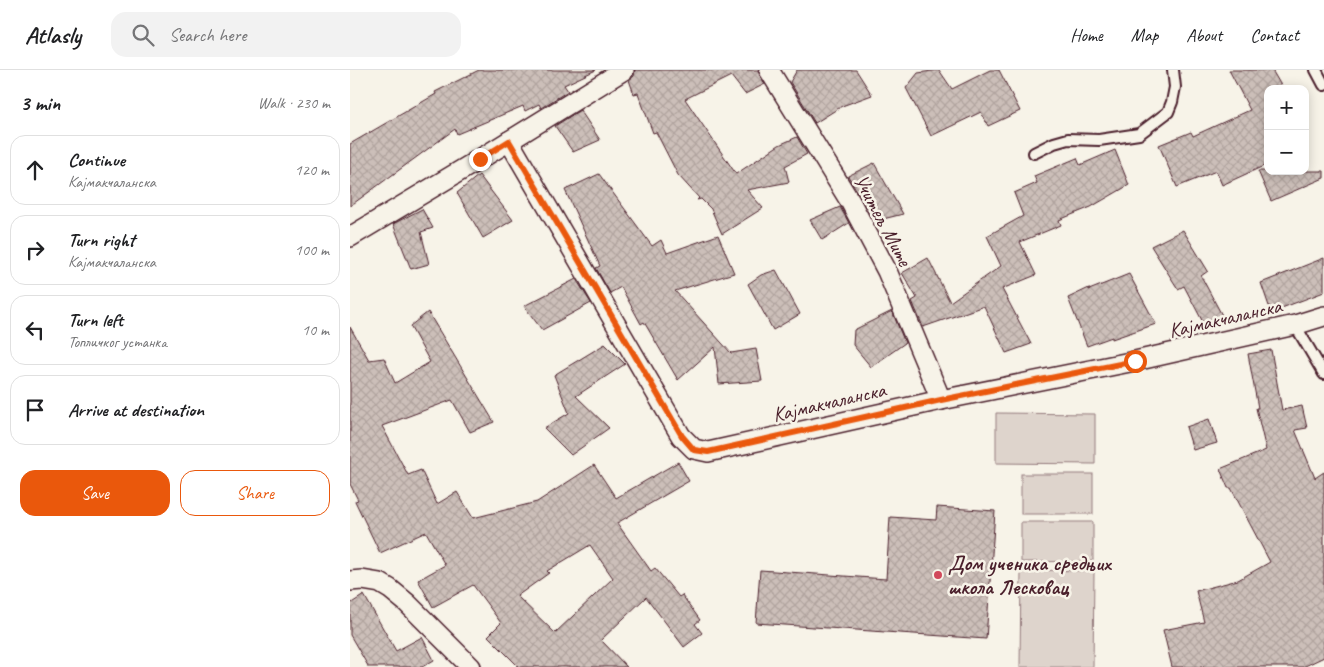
<!DOCTYPE html>
<html lang="en">
<head>
<meta charset="utf-8">
<style>
	:root { --surface:#fff; --page:#f2f2f2; --text:#202124; --muted:#757577; --line:#e0e0e0; --accent:#ea580c }
	body { margin:0; font-family:Caveat,sans-serif; background:var(--page); color:var(--text) }
	.controls { position:absolute; right:15px; top:15px; display:grid; overflow:hidden; border-radius:10px; box-shadow:0 2px 12px #0003 }
	.controls button { width:45px; height:45px; display:grid; place-items:center; padding:0; border:0; border-bottom:1px solid var(--line); background:var(--surface); color:var(--text); font:25px sans-serif }
	.stop { position:absolute; width:15px; height:15px; margin:-11px; border:4px solid #ea580c; border-radius:50%; background:#fff }
	.stop.end { background:#ea580c; border-color:#fff; box-shadow:0 1px 5px #0008 }
	.list { margin:0; padding:0; list-style:none }
	h2 { display:flex; justify-content:space-between; align-items:center; height:65px; margin:0; padding:0 20px; font-size:21px }
	h2 small { font-size:16px; font-weight:400; color:var(--muted) }
	.list li { display:grid; grid-template-columns:32px 1fr auto; gap:15px; align-items:center; box-sizing:border-box; height:70px; margin:0 10px 10px; padding:0 10px; border:1px solid var(--line); border-radius:15px }
	.list b { display:block; font-size:19px; white-space:nowrap }
	.list p { margin:0; font-size:16px; white-space:nowrap; color:var(--muted) }
	.list em { font-size:16px; font-style:normal; color:var(--muted) }
	.actions { display:flex; gap:10px; padding:15px 20px }
	.actions a { flex:1; padding:11px 0; border:1px solid var(--accent); border-radius:15px; text-align:center; font-size:18px; color:var(--accent) }
	.actions .main { background:var(--accent); color:#fff }
	.icon { flex:none; width:28px; height:28px; fill:none; stroke:currentColor; stroke-width:2; stroke-linecap:round; stroke-linejoin:round }
	.map { position:relative; flex:none; width:974px; height:597px; overflow:hidden }
	header { display:flex; align-items:center; gap:30px; box-sizing:border-box; height:70px; padding:0 25px; background:var(--surface); border-bottom:1px solid var(--line) }
	header strong { font-size:24px }
	nav { display:flex; gap:28px; margin-inline-start:auto; font-size:18px }
	.search { width:350px; height:45px; background:var(--page); display:flex; align-items:center; gap:12px; box-sizing:border-box; padding:0 18px; border-radius:15px; color:var(--muted); font-size:19px }
	main { display:flex }
	aside { flex:1; background:var(--surface) }
	.map>svg:first-child { display:block }
	.grass { fill:#ded4cc; stroke:#947a7c }
	.building { fill:url(#building-cross-hatch); stroke:#4a1f2b; fill-rule:evenodd }
	.lines { fill:none; stroke-linecap:round; stroke-linejoin:round }
	.lane-casing { stroke:#4a1f2b; stroke-width:14 }
	.street-casing { stroke:#4a1f2b; stroke-width:22 }
	.lane { stroke:#f7f3e8; stroke-width:10 }
	.street { stroke:#f7f3e8; stroke-width:19 }
	.route { stroke:#ea580c; stroke-width:6 }
	.poi-dot { fill:#d1495b; stroke:#f7f3e8; stroke-width:2 }
	.labels { text-anchor:middle; dominant-baseline:central; stroke-width:5; stroke-linejoin:round; paint-order:stroke }
	.street-label { font-size:21px; fill:#4a1f2b; stroke:#f7f3e8 }
	.poi-label { font-size:21px; font-weight:bold; fill:#4a1f2b; stroke:#f7f3e8; text-anchor:start }
</style>
</head>
<body>
<header>
<strong>Atlasly</strong>
<div class="search"><svg class="icon" aria-label="search" viewBox="0 0 24 24"><circle cx="10" cy="10" r="6"/><path d="M15 15l6 6"/></svg>Search here</div>
<nav><a>Home</a><a>Map</a><a>About</a><a>Contact</a></nav>
</header>
<main>
<aside>
<h2>3 min<small>Walk · 230 m</small></h2>
<ul class="list">
<li><svg class="icon" aria-label="ahead" viewBox="0 0 24 24"><path d="M12 20V5M6 11l6-6 6 6"/></svg><div><b>Continue</b><p>Кајмакчаланска</p></div><em>120 m</em></li>
<li><svg class="icon" aria-label="right" viewBox="0 0 24 24"><path d="M7 20v-9h11M14 6l5 5-5 5"/></svg><div><b>Turn right</b><p>Кајмакчаланска</p></div><em>100 m</em></li>
<li><svg class="icon" aria-label="left" viewBox="0 0 24 24"><path d="M17 20v-9H6M10 6l-5 5 5 5"/></svg><div><b>Turn left</b><p>Топличког устанка</p></div><em>10 m</em></li>
<li><svg class="icon" aria-label="arrive" viewBox="0 0 24 24"><path d="M6 21V4h12l-3 4 3 4H6"/></svg><div><b>Arrive at destination</b></div></li>
</ul>
<div class="actions"><a class="main">Save</a><a>Share</a></div>
</aside>
<div class="map">
<svg width="974" height="597" viewBox="0 0 974 597">
	<defs>
		<pattern id="building-cross-hatch" width="8" height="8" patternUnits="userSpaceOnUse" patternTransform="scale(1.25)"><rect width="8" height="8" fill="#ccbfb9"/><path d="M0 0l8 8M0 8l8-8" fill="none" stroke="#b1a49f"/></pattern>
	</defs>
	<rect width="100%" height="100%" fill="#f7f3e8"/>
	<filter id="ink" filterUnits="userSpaceOnUse"><feTurbulence type="fractalNoise" baseFrequency=".02" numOctaves="2"/><feDisplacementMap in="SourceGraphic" scale="10" xChannelSelector="R" yChannelSelector="G"/><feConvolveMatrix kernelMatrix="1 2 1 2 8 2 1 2 1" color-interpolation-filters="sRGB"/></filter>
	<g filter="url(#ink)">
		<g class="grass">
			<polygon points="646,343 745,344 745,394 646,393"/>
			<rect x="671" y="404" width="72" height="40"/>
			<polygon points="671,452 743,452 743,491 671,492"/>
			<polygon points="671,500 744,501 743,597 670,597"/>
		</g>
		<g class="building">
			<polygon points="129,0 246,0 214,15 218,21 191,38 189,34 175,41 173,36 107,64 105,59 0,136 0,74 86,24 85,22"/>
			<polygon points="285,0 408,0 415,14 395,24 381,6 335,29 386,104 429,75 447,67 457,84 435,96 439,112 397,120 413,138 372,164 361,139 351,129 347,130 349,128 328,105 306,62 303,63 288,23 284,24 279,10 284,6"/>
			<polygon points="447,0 506,0 522,25 492,36 465,53 440,12"/>
			<polygon points="589,0 602,19 640,0 649,0 670,41 638,56 631,42 581,66 556,18 568,3"/>
			<polygon points="879,0 922,0 933,19 918,19 918,94 872,115 866,101 827,117 809,75 841,62 843,66 900,40"/>
			<polygon points="230,40 250,70 223,82 205,56"/>
			<polygon points="765,80 779,115 741,137 709,150 711,155 670,172 686,205 652,219 681,274 656,283 634,236 573,257 562,231 567,228 552,203 578,188 600,232 651,196 637,166 673,146 664,123 687,113 684,106 727,88 730,95"/>
			<polygon points="524,93 553,144 525,151 498,106"/>
			<polygon points="908,101 974,101 974,108 921,131"/>
			<polygon points="249,104 302,176 311,170 317,183 368,165 384,203 325,221 381,283 406,279 412,311 369,314 365,277 328,310 294,252 291,254 271,217 260,223 246,198 250,196 215,120"/>
			<polygon points="129,105 163,150 133,168 107,123"/>
			<polygon points="490,137 499,153 472,170 460,150"/>
			<polygon points="72,139 83,158 71,162 79,194 61,199 43,154"/>
			<polygon points="833,160 858,201 851,206 874,249 856,258 834,216 828,219 801,176"/>
			<polygon points="974,188 974,222 921,242 911,213"/>
			<polygon points="426,200 450,244 423,260 398,214 411,205"/>
			<polygon points="779,204 806,254 762,269 762,267 737,276 718,228 739,218 739,220"/>
			<polygon points="226,209 241,233 192,260 174,236"/>
			<polygon points="542,241 555,273 521,297 503,275 504,260"/>
			<path d="M 78,242 L 144,352 L 120,362 L 102,330 L 32,356 L 58,405 L 71,400 L 87,434 L 107,422 L 123,448 L 187,432 L 244,395 L 266,428 L 328,392 L 339,411 L 267,453 L 301,501 L 305,498 L 329,527 L 332,525 L 350,550 L 345,554 L 352,563 L 334,577 L 296,527 L 251,570 L 277,597 L 169,597 L 138,566 L 151,553 L 123,515 L 83,537 L 68,510 L 95,495 L 76,462 L 30,483 L 5,431 L 8,430 L 0,414 L 0,257 L 19,290 L 34,288 L 45,313 L 80,292 L 60,256 ZM 240,475 L 263,508 L 205,563 L 167,526 L 199,503 L 197,501 Z"/>
			<polygon points="255,274 275,294 226,326 259,358 221,385 194,358 219,343 204,305"/>
			<polygon points="921,280 932,340 952,336 957,358 945,360 965,408 974,402 974,587 953,597 822,597 813,560 854,552 846,521 888,510 920,492 881,418 878,418 870,399 916,380 906,338 908,338 898,284"/>
			<polygon points="859,349 867,373 843,380 836,357"/>
			<polygon points="587,437 645,441 636,569 406,553 410,500 536,509 540,447 586,450"/>
			<polygon points="14,525 46,581 72,567 84,590 72,597 17,597 18,596 0,565 0,534"/>
		</g>
		<g class="lines">
			<defs>
				<g id="lane">
					<polyline points="966,0 974,15"/>
					<polyline points="684,83 704,73 718,69 749,70 789,64 818,42 822,32 825,17 823,0"/>
					<polyline points="945,255 974,304"/>
				</g>
				<g id="street">
					<polyline points="419,0 501,133 537,201 591,330"/>
					<polyline points="159,71 331,366 344,379 358,382 591,330 785,291 945,255 974,246"/>
					<polyline points="0,167 130,89 274,0"/>
					<polyline points="0,511 12,510 30,513 40,519 57,533 121,597"/>
				</g>
			</defs>
			<use href="#lane" class="lane-casing"/>
			<use href="#street" class="street-casing"/>
			<use href="#lane" class="lane"/>
			<use href="#street" class="street"/>
		</g>
	</g>
	<g class="lines" filter="url(#ink)">
		<polyline class="route" points="130,89 159,71 332,366 344,380 358,382 591,330 785,291"/>
	</g>
	<circle class="poi-dot" cx="588" cy="505" r="5"/>
	<g class="labels">
		<g class="street-label">
			<text transform="translate(533 150) rotate(62)">Учитељ Мите</text>
			<text transform="translate(875 248) rotate(-13)">Кајмакчаланска</text>
			<text transform="translate(479 332) rotate(-13)">Кајмакчаланска</text>
		</g>
		<g class="poi-label">
			<text x="598" y="493">Дом ученика средњих<tspan x="598" dy="24">школа Лесковац</tspan></text>
		</g>
	</g>
</svg>
<div class="controls">
<button>+</button>
<button>−</button>
</div>
<div class="stop" style="left:785px;top:291px"></div>
<div class="stop end" style="left:130px;top:89px"></div>
</div>
</main>
</body>
</html>
